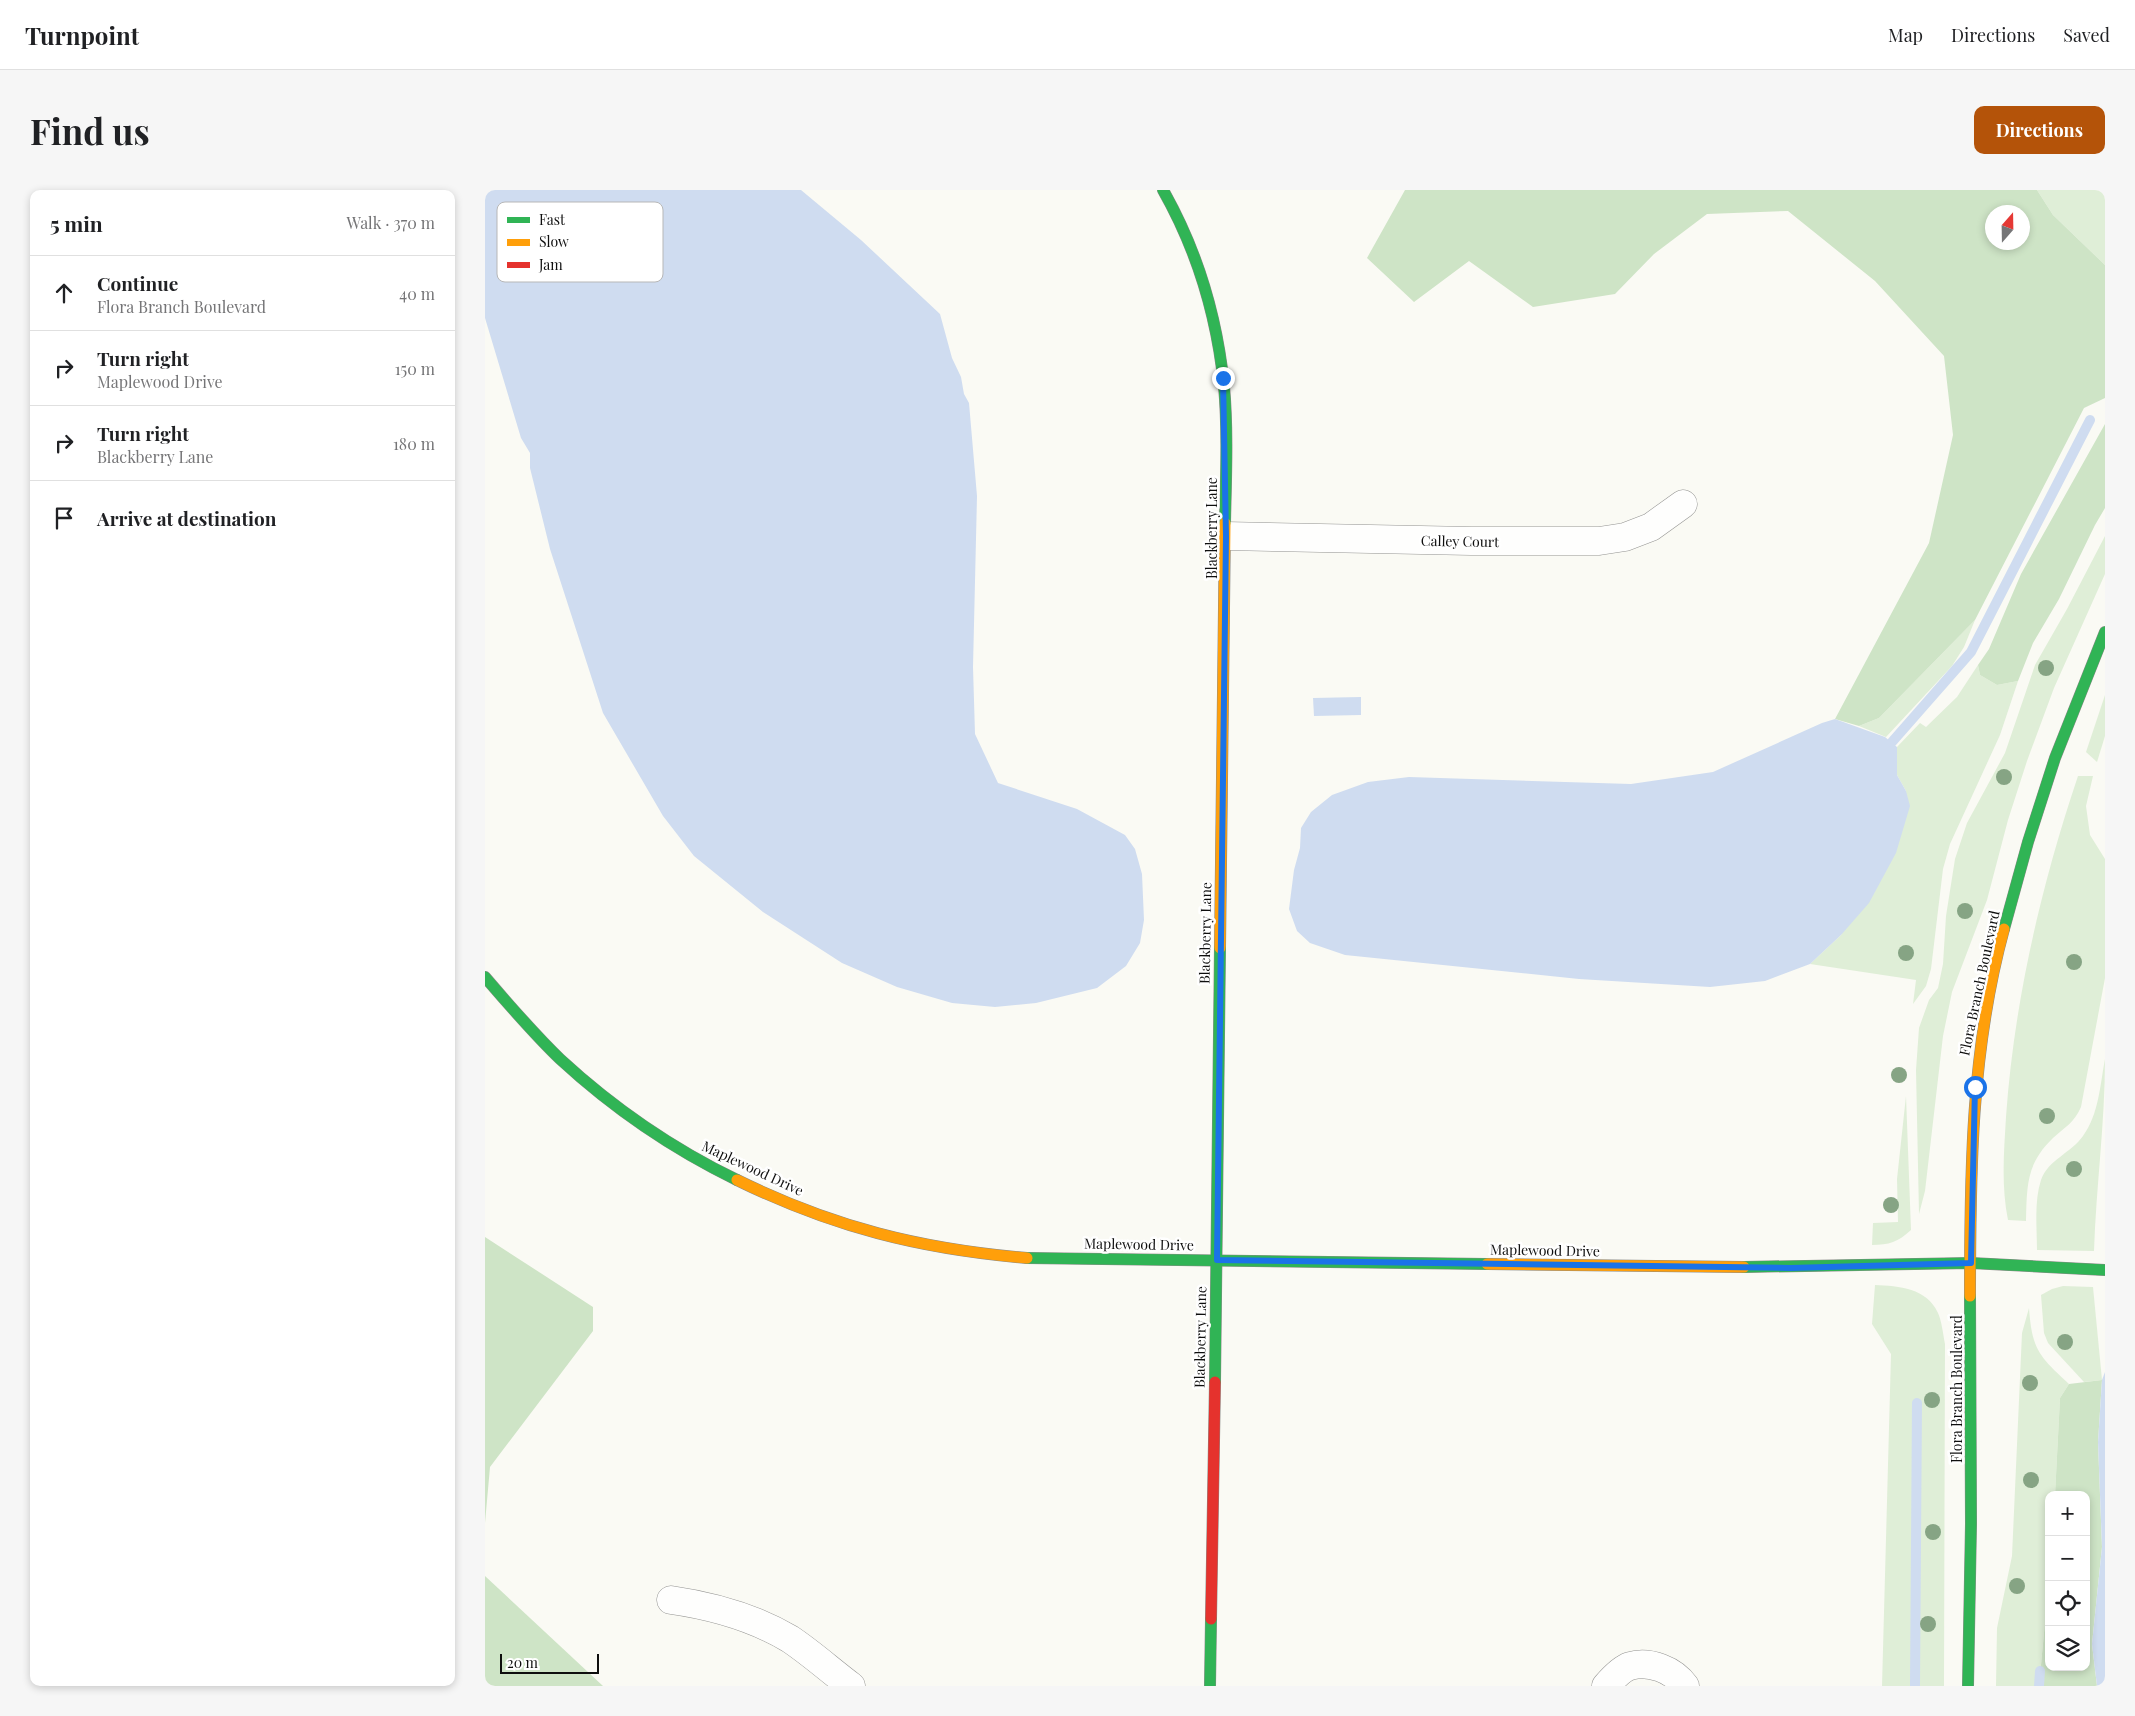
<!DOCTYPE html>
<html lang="en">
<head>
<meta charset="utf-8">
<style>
	:root { --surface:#fff; --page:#f6f6f6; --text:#202124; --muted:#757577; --line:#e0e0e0; --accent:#b45309 }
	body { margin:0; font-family:"Playfair Display",serif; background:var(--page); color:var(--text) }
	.controls { position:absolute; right:15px; bottom:15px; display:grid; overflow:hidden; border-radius:10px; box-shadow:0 2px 8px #0003 }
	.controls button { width:45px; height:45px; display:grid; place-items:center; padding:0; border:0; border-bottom:1px solid var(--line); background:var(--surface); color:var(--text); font:25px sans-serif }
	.compass { position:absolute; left:1500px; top:15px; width:45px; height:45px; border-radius:50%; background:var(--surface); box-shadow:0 2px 8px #0003; rotate:20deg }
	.scale { position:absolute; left:15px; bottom:12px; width:99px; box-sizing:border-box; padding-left:5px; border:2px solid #0e0e0e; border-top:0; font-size:14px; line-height:18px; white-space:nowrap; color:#0e0e0e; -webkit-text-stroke:4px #fff; paint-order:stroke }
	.stop { position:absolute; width:15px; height:15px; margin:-11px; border:4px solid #1a73e8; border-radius:50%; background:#fff }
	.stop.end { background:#1a73e8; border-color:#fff; box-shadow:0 1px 5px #0008 }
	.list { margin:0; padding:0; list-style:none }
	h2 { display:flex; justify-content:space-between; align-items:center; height:65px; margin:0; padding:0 20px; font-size:21px }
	h2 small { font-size:16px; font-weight:400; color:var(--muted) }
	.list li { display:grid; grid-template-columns:32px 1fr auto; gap:15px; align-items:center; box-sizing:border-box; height:75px; padding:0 20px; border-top:1px solid var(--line) }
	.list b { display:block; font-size:19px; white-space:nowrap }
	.list p { margin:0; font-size:16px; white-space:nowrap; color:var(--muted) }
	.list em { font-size:16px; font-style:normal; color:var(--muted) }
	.icon { flex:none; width:28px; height:28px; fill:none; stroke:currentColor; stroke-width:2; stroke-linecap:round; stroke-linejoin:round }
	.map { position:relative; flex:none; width:1620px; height:1496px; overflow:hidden; border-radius:10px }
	header { display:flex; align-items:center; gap:30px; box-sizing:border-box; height:70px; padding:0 25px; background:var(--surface); border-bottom:1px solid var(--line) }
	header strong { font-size:24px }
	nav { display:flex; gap:28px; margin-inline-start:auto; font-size:18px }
	.intro { display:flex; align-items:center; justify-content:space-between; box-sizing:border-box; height:120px; padding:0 30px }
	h1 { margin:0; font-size:35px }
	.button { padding:12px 22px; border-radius:10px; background:var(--accent); color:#fff; font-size:18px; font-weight:700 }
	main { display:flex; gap:30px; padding:0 30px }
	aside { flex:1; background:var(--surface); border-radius:10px; box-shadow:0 2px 8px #0003 }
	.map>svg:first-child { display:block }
	.green { fill:#dfeed7 }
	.forest { fill:#cee4c6; fill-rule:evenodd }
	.water { fill:#cfdcf0 }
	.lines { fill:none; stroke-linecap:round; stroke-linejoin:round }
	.stream { stroke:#cfdcf0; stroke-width:10 }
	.street-casing { stroke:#949492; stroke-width:29 }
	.fast-casing { stroke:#8b8b88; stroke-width:12 }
	.slow-casing { stroke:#8b8b88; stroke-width:12 }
	.jam-casing { stroke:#8b8b88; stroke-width:12 }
	.street { stroke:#fefefd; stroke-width:28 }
	.fast { stroke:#30b455; stroke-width:11 }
	.slow { stroke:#ff9f0a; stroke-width:11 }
	.jam { stroke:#e5322d; stroke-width:11 }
	.tree { fill:#86a484 }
	.route { stroke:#1a73e8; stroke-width:6 }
	.labels { text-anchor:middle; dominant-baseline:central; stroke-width:5; stroke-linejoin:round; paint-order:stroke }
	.street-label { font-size:14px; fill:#0e0e0e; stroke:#fff }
	.key { fill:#fff; stroke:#b7b7b7; stroke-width:1 }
	.key-label { font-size:14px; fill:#0e0e0e }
</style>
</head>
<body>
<header>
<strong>Turnpoint</strong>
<nav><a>Map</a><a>Directions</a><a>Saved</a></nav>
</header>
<div class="intro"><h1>Find us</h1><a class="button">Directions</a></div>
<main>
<aside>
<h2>5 min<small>Walk · 370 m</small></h2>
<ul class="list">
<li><svg class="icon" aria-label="ahead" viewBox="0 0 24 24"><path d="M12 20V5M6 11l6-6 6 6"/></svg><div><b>Continue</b><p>Flora Branch Boulevard</p></div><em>40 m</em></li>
<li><svg class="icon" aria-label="right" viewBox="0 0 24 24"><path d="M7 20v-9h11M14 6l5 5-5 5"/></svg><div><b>Turn right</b><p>Maplewood Drive</p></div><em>150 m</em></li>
<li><svg class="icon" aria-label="right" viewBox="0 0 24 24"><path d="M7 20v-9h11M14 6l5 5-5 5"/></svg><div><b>Turn right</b><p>Blackberry Lane</p></div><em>180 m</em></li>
<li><svg class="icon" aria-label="arrive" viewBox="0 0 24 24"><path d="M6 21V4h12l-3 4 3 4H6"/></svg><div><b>Arrive at destination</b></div></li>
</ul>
</aside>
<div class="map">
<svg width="1620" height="1496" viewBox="0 0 1620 1496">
	<rect width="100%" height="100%" fill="#fafaf4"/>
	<g class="green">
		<polygon points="1552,0 1620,0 1620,75 1568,25"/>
		<polygon points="1620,346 1620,384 1569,498 1542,571 1523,630 1502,710 1467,802 1458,846 1440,1001 1434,1024 1431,880 1434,838 1444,810 1453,798 1458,774 1461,726 1470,669 1482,633 1520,563 1550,475 1582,419"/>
		<polygon points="1490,430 1479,457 1467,476 1401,547 1374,536 1394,528"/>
		<polygon points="1493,475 1495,485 1512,495 1533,491 1515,545 1465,654 1458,679 1446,779 1441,796 1428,814 1431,790 1325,774 1356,745 1421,601 1412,585 1412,557 1435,533 1441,537 1472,507"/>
		<polygon points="1620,505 1620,546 1612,572 1601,562"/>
		<path d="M 1593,586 L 1608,586 L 1601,616 L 1605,645 L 1620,669 L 1620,788 L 1596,917 C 1589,933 1580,937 1568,948 C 1541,974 1542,996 1541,1031 L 1523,1030 C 1516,995 1519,962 1521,927 C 1529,812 1556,696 1593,586 Z"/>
		<path d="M 1620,869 C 1620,933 1611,997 1609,1061 L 1552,1060 C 1552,1038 1549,1011 1556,990 C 1563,970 1586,963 1598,946 C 1614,924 1615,895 1620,869 Z"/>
		<path d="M 1421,906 L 1426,1040 C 1413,1052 1404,1055 1387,1055 L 1388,1033 L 1413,1032 L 1412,989 Z"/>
		<path d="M 1390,1095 C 1414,1096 1442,1098 1453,1123 C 1457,1132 1458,1144 1460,1154 L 1459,1496 L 1397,1496 L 1406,1164 L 1387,1134 Z"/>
		<polygon points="1578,1096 1608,1097 1617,1190 1599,1192 1563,1153 1559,1143 1556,1105 1567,1099"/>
		<path d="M 1544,1118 C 1547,1160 1554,1166 1584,1194 L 1575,1208 L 1570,1305 L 1564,1305 L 1564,1389 L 1554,1496 L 1511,1496 L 1512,1438 L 1527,1366 L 1537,1143 Z"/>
	</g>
	<g class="forest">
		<path d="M 920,0 L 1552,0 L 1568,25 L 1620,75 L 1620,208 L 1599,218 L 1490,430 L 1394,528 L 1374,536 L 1350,529 L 1444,353 L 1468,245 L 1459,166 L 1390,91 L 1303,21 L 1222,24 L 1169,64 L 1130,104 L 1048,117 L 984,71 L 929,112 L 882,68 ZM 1508,22 L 1538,22 L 1538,52 L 1508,52 Z"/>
		<polygon points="1620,234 1620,318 1610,335 1574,409 1548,453 1533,491 1512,495 1495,485 1493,475 1504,459 1536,384"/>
		<polygon points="0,1047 108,1117 108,1141 5,1277 0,1333"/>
		<polygon points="1617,1190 1613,1252 1617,1357 1607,1454 1612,1496 1554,1496 1564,1389 1564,1477 1601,1477 1601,1305 1570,1305 1575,1208 1584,1194"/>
		<polygon points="0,1386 118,1496 0,1496"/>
	</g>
	<g class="water">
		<polygon points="0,0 316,0 376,50 455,124 467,168 476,187 479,204 484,213 492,306 488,477 490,544 513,593 592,619 640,645 650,659 657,684 659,730 655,753 641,776 612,798 551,813 510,817 467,813 412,797 357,773 278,722 209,666 178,626 118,523 65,359 45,278 45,263 36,248 0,128"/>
		<polygon points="876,507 876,525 829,526 828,508"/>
		<polygon points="1350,529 1400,547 1412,557 1412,585 1421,601 1425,616 1411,663 1384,713 1356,745 1325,774 1280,791 1225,797 1094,789 860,765 825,753 812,741 804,719 809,680 815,658 816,638 826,622 847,605 883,592 924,587 1146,594 1228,582 1337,533"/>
		<polygon points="1620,1182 1620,1496 1612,1496 1607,1454 1617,1357 1613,1252 1617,1190"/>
	</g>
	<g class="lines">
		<g class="stream">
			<polyline points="1407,552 1486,462 1605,230"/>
			<polyline points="1430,1496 1432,1213"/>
			<polyline points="1554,1496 1555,1481"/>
		</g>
		<defs>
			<g id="street">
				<polyline points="741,346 986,351 1114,351 1140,347 1166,337 1198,314"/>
				<path d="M 186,1410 C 228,1416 268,1427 305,1449 C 326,1463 346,1481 366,1496"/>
				<path d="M 1121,1496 C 1127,1489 1136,1479 1145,1476 C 1164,1470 1189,1480 1200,1496"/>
			</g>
			<g id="fast">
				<path d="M 678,0 C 712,60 732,127 739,196 C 743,241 741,287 740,333"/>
				<polyline points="1519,739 1543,652 1570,568 1620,442"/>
				<path d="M 0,787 C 24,815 48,843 75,869 C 127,917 188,959 252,990"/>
				<polyline points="542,1068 1002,1074"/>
				<polyline points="1259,1077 1486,1073 1620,1080"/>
				<polyline points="730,1192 735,758"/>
				<polyline points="725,1496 726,1429"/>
				<polyline points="1483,1496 1486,1334 1485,1106"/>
			</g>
			<g id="slow">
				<polyline points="735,758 740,333"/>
				<path d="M 252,990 C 348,1037 435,1059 542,1068"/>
				<polyline points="1002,1074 1259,1077"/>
				<path d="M 1485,1106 C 1485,982 1486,859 1519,739"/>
			</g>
			<polyline id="jam" points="726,1429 730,1192"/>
		</defs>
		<use href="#street" class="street-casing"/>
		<use href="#fast" class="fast-casing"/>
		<use href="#slow" class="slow-casing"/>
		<use href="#jam" class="jam-casing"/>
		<use href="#street" class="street"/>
		<use href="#fast" class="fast"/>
		<use href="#slow" class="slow"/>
		<use href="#jam" class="jam"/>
	</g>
	<g class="tree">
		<circle cx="1561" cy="478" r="8"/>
		<circle cx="1519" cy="587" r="8"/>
		<circle cx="1480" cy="721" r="8"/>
		<circle cx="1421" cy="763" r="8"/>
		<circle cx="1589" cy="772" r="8"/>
		<circle cx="1414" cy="885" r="8"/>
		<circle cx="1562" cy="926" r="8"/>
		<circle cx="1589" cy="979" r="8"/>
		<circle cx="1406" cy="1015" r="8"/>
		<circle cx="1580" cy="1152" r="8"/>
		<circle cx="1545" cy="1193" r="8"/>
		<circle cx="1447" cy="1210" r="8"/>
		<circle cx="1546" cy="1290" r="8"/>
		<circle cx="1448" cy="1342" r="8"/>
		<circle cx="1532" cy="1396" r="8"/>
		<circle cx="1443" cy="1434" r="8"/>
	</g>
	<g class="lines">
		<polyline class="route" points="738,188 741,346 732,1070 1306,1078 1486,1073 1490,897"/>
	</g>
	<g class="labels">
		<g class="street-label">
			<text transform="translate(726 338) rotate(-90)">Blackberry Lane</text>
			<text transform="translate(975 351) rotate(1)">Calley Court</text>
			<text transform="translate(720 743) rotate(-89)">Blackberry Lane</text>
			<text transform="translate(1494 793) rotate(-78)">Flora Branch Boulevard</text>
			<text transform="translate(268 978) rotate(25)">Maplewood Drive</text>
			<text transform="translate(654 1054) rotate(1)">Maplewood Drive</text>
			<text transform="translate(1060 1060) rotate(1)">Maplewood Drive</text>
			<text transform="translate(715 1147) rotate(-89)">Blackberry Lane</text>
			<text transform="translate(1471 1199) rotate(-90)">Flora Branch Boulevard</text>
		</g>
	</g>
	<rect x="12" y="12" width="166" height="80" rx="8" class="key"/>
	<rect x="22" y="27" width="23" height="6" fill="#30b455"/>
	<rect x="22" y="49" width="23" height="7" fill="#ff9f0a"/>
	<rect x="22" y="72" width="23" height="6" fill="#e5322d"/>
	<g class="key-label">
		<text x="54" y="35">Fast</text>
		<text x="54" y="57">Slow</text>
		<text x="54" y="80">Jam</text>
	</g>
</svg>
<div class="controls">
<button>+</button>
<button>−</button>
<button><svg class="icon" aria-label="locate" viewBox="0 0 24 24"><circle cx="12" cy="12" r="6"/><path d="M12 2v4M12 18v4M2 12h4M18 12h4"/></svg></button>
<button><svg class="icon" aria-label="layers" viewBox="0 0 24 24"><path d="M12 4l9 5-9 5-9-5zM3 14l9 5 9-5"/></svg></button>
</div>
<svg class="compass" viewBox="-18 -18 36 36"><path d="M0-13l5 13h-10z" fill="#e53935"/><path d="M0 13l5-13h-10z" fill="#757577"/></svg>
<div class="scale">20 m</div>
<div class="stop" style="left:1490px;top:897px"></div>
<div class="stop end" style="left:738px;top:188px"></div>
</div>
</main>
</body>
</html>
